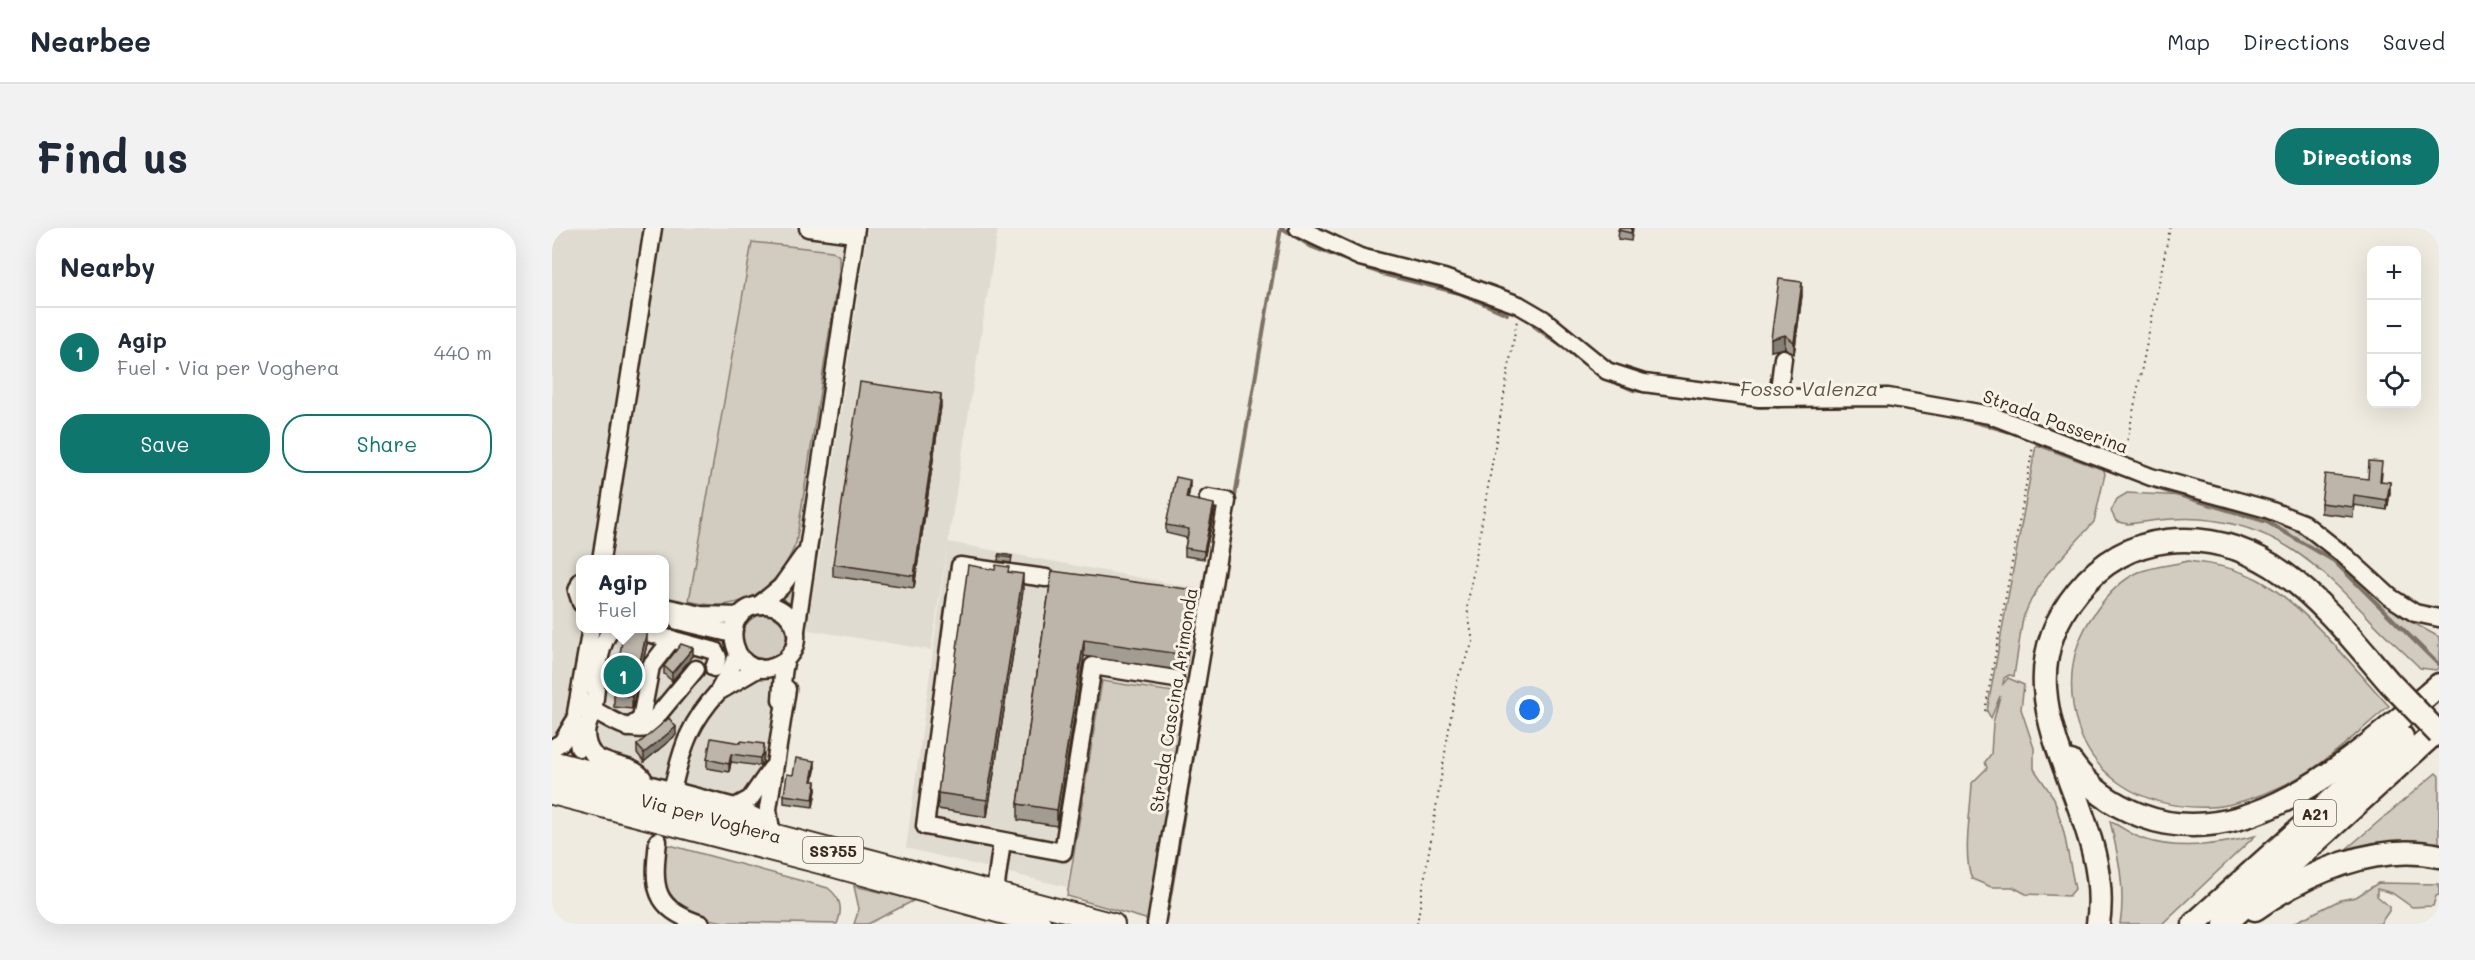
<!DOCTYPE html>
<html lang="en">
<head>
<meta charset="utf-8">
<style>
	:root { --surface:#fff; --page:#f2f2f3; --text:#1f2937; --muted:#747a83; --line:#e0e1e3; --accent:#0f766e }
	body { margin:0; font-family:Mali,sans-serif; background:var(--page); color:var(--text) }
	.controls { position:absolute; right:18px; top:18px; display:grid; overflow:hidden; border-radius:12px; box-shadow:0 6px 24px #0002 }
	.controls button { width:54px; height:54px; display:grid; place-items:center; padding:0; border:0; border-bottom:2px solid var(--line); background:var(--surface); color:var(--text); font:30px sans-serif }
	.you { position:absolute; left:978px; top:482px; width:21px; height:21px; margin:-15px; border:4px solid #fff; border-radius:50%; background:#1a73e8; box-shadow:0 0 0 9px #1a73e833 }
	.badge { display:grid; place-items:center; width:39px; height:39px; border-radius:50%; background:var(--accent); color:#fff; font-size:20px; font-weight:700 }
	.pin { position:absolute; translate:-50% -50%; border:3px solid #fff; box-shadow:0 2px 6px #0006 }
	.popup { position:absolute; left:24px; top:327px; width:93px; height:78px; box-sizing:border-box; display:grid; place-content:center; border-radius:12px; background:var(--surface); filter:drop-shadow(0 2px 4px #0005); font-size:20px; white-space:nowrap; color:var(--muted) }
	.popup b { font-size:22px; color:var(--text) }
	.popup::after { content:''; position:absolute; left:50%; top:100%; margin-left:-12px; border:12px solid transparent; border-top-color:var(--surface) }
	.list { margin:0; padding:0; list-style:none }
	h2 { display:flex; justify-content:space-between; align-items:center; height:78px; margin:0; padding:0 24px; font-size:26px }
	h2 small { font-size:20px; font-weight:400; color:var(--muted) }
	.list li { display:grid; grid-template-columns:39px 1fr auto; gap:18px; align-items:center; box-sizing:border-box; height:90px; padding:0 24px; border-top:2px solid var(--line) }
	.list b { display:block; font-size:22px; white-space:nowrap }
	.list p { margin:0; font-size:20px; white-space:nowrap; color:var(--muted) }
	.list em { font-size:20px; font-style:normal; color:var(--muted) }
	.actions { display:flex; gap:12px; padding:18px 24px }
	.actions a { flex:1; padding:14px 0; border:2px solid var(--accent); border-radius:24px; text-align:center; font-size:21px; color:var(--accent) }
	.actions .main { background:var(--accent); color:#fff }
	.icon { flex:none; width:33px; height:33px; fill:none; stroke:currentColor; stroke-width:2; stroke-linecap:round; stroke-linejoin:round }
	.map { position:relative; flex:none; width:1887px; height:696px; overflow:hidden; border-radius:24px }
	header { display:flex; align-items:center; gap:36px; box-sizing:border-box; height:84px; padding:0 30px; background:var(--surface); border-bottom:2px solid var(--line) }
	header strong { font-size:28px }
	nav { display:flex; gap:33px; margin-inline-start:auto; font-size:21px }
	.intro { display:flex; align-items:center; justify-content:space-between; box-sizing:border-box; height:144px; padding:0 36px }
	h1 { margin:0; font-size:42px }
	.button { padding:15px 27px; border-radius:24px; background:var(--accent); color:#fff; font-size:21px; font-weight:700 }
	main { display:flex; gap:36px; padding:0 36px }
	aside { flex:1; background:var(--surface); border-radius:24px; box-shadow:0 6px 24px #0002 }
	.map>svg:first-child { display:block }
	.built { fill:#e0dbd0; fill-rule:evenodd }
	.green { fill:#d1cbc0; stroke:#867a6f; stroke-width:1.5 }
	.lines { fill:none; stroke-linecap:round; stroke-linejoin:round }
	.stream { stroke:#7e7266; stroke-width:4 }
	.minor-casing { stroke:#3b2a1e; stroke-width:21 }
	.major-casing { stroke:#3b2a1e; stroke-width:24 }
	.highway-casing { stroke:#3b2a1e; stroke-width:27 }
	.path { stroke:#3b2a1e; stroke-width:2; stroke-dasharray:1.5 4.5; stroke-linecap:butt }
	.minor { stroke:#f7f3e8; stroke-width:16 }
	.major { stroke:#f7f3e8; stroke-width:20 }
	.highway { stroke:#f7f3e8; stroke-width:22 }
	.highway-bridge-casing { stroke:#3b2a1e; stroke-width:27; stroke-linecap:butt }
	.highway-bridge { stroke:#f7f3e8; stroke-width:22 }
	.wall { fill:#a39c92; stroke:#3b2a1e; stroke-width:1.5 }
	.shaded-wall { fill:#847f77; stroke:#3b2a1e; stroke-width:1.5 }
	.building { fill:#bdb5aa; stroke:#3b2a1e; stroke-width:1.5 }
	.labels { text-anchor:middle; dominant-baseline:central; stroke-width:6; stroke-linejoin:round; paint-order:stroke }
	.shield { fill:#f7f3e8; stroke:#73665b; stroke-width:1.5 }
	.shield-label { font-size:16px; font-weight:bold; fill:#3b2a1e }
	.street-label { font-size:18px; fill:#3b2a1e; stroke:#f7f3e8 }
	.water-label { font-size:20px; font-style:italic; fill:#625448; stroke:#f7f3e8 }
</style>
</head>
<body>
<header>
<strong>Nearbee</strong>
<nav><a>Map</a><a>Directions</a><a>Saved</a></nav>
</header>
<div class="intro"><h1>Find us</h1><a class="button">Directions</a></div>
<main>
<aside>
<h2>Nearby<small></small></h2>
<ul class="list">
<li><span class="badge">1</span><div><b>Agip</b><p>Fuel · Via per Voghera</p></div><em>440 m</em></li>
</ul>
<div class="actions"><a class="main">Save</a><a>Share</a></div>
</aside>
<div class="map">
<svg width="1887" height="696" viewBox="0 0 1887 696">
	<rect width="100%" height="100%" fill="#efebe0"/>
	<filter id="ink" filterUnits="userSpaceOnUse"><feTurbulence type="fractalNoise" baseFrequency=".0167" numOctaves="2"/><feDisplacementMap in="SourceGraphic" scale="12" xChannelSelector="R" yChannelSelector="G"/><feConvolveMatrix kernelMatrix="1 2 1 2 8 2 1 2 1" color-interpolation-filters="sRGB"/></filter>
	<g filter="url(#ink)">
		<g class="built">
			<path d="M 0,0 L 304,0 L 209,603 L 0,542 ZM 29,332 L 113,332 L 113,400 L 29,400 Z"/>
			<polygon points="316,0 446,0 379,422 257,402 254,396 266,337"/>
			<polygon points="396,314 654,362 641,465 549,452 515,659 354,620"/>
		</g>
		<g class="green">
			<path d="M 200,14 L 280,23 L 287,28 L 287,43 L 244,315 C 225,362 189,387 137,373 Z"/>
			<path d="M 1484,217 L 1552,242 L 1553,246 L 1542,294 L 1495,346 L 1479,372 L 1471,390 L 1462,448 L 1457,447 L 1452,450 L 1451,456 L 1456,450 L 1472,457 L 1469,481 L 1482,520 L 1482,541 L 1502,570 L 1512,605 L 1523,661 L 1517,668 L 1474,666 L 1461,659 L 1439,659 L 1420,651 C 1410,628 1419,582 1420,555 L 1435,540 L 1433,534 L 1439,526 L 1441,495 L 1448,468 L 1439,490 L 1435,483 Z"/>
			<path d="M 1575,265 L 1634,268 L 1715,290 L 1748,303 L 1802,346 L 1847,387 L 1887,409 L 1887,439 L 1884,442 L 1868,440 C 1850,422 1830,405 1813,386 C 1763,334 1723,297 1648,291 C 1625,289 1599,293 1575,296 L 1564,293 L 1559,283 L 1565,271 Z"/>
			<path d="M 1636,333 C 1661,336 1685,340 1707,352 C 1753,377 1801,439 1837,478 C 1810,500 1786,525 1756,544 C 1732,559 1687,578 1659,579 C 1591,582 1531,548 1521,477 C 1516,442 1523,411 1544,383 C 1555,367 1569,352 1587,344 C 1603,338 1620,337 1636,333 Z"/>
			<polygon points="247,342 238,385 220,374"/>
			<circle cx="212" cy="409" r="22"/>
			<polygon points="550,453 641,467 597,692 515,668"/>
			<polygon points="1884,545 1887,548 1887,614 1823,617 1793,622"/>
			<path d="M 1558,593 C 1568,598 1580,607 1591,611 C 1627,623 1668,617 1703,608 L 1610,696 L 1568,696 C 1574,661 1566,627 1558,593 Z"/>
			<path d="M 114,616 L 276,660 C 289,670 291,681 285,696 L 171,694 L 143,688 L 112,663 L 110,622 Z"/>
			<polygon points="1826,655 1887,656 1887,667 1884,668 1881,678 1860,679 1840,665 1825,661 1825,668 1837,678 1837,683 1828,696 1740,696 1788,672 1804,669"/>
			<polygon points="302,658 363,672 316,696 302,696 307,681"/>
		</g>
		<g class="lines">
			<g class="stream">
				<polyline points="730,0 760,19 830,46 907,65 955,86"/>
				<polyline points="982,98 1048,147"/>
				<polyline points="1063,154 1081,162 1161,172"/>
				<polyline points="1183,175 1209,179 1229,178"/>
				<polyline points="1412,191 1466,206"/>
				<polyline points="1486,215 1607,261 1715,294 1782,333 1887,437"/>
				<polyline points="682,274 729,0"/>
				<polyline points="616,681 653,456"/>
			</g>
			<defs>
				<g id="minor">
					<polyline points="256,0 303,6"/>
					<polyline points="746,0 808,29 892,50 967,77 991,91 1055,143 1092,155 1207,170 1336,169 1438,187 1599,249 1715,281 1751,295 1793,328 1838,369 1863,385 1887,390"/>
					<polyline points="1226,170 1231,130"/>
					<polyline points="49,332 101,0"/>
					<polyline points="494,350 408,338 373,598 511,624 541,438 623,451"/>
					<polyline points="29,353 25,363 29,375"/>
					<polyline points="207,377 229,359 251,328"/>
					<polyline points="113,379 150,387 188,388"/>
					<polyline points="126,393 181,406"/>
					<path d="M 60,400 C 44,421 46,452 42,477 C 41,486 35,495 34,504 C 34,512 36,520 41,526 C 55,540 78,534 91,550"/>
					<polyline points="77,400 163,423 166,429 162,440"/>
					<polyline points="244,402 304,0"/>
					<polyline points="186,427 166,464 207,440"/>
					<path d="M 229,472 C 230,460 230,447 233,435 C 234,429 240,426 242,420 C 250,400 235,378 214,377 C 158,375 181,468 233,433"/>
					<path d="M 26,475 C 49,482 70,505 95,500 L 144,441"/>
					<polyline points="24,485 39,400"/>
					<polyline points="76,500 89,491 99,438 120,411"/>
					<polyline points="0,520 10,514 22,494 27,520"/>
					<polyline points="0,531 183,579 218,596"/>
					<path d="M 122,555 C 131,516 139,494 166,464"/>
					<polyline points="183,579 198,571 219,541"/>
					<polyline points="219,604 216,581 235,461"/>
					<path d="M 106,613 C 101,659 100,680 149,696"/>
					<polyline points="443,664 450,613"/>
					<polyline points="604,696 675,273 656,270"/>
				</g>
				<g id="major">
					<polyline points="0,548 562,696"/>
					<polyline points="0,566 279,638 489,696"/>
				</g>
				<g id="highway">
					<path d="M 1519,534 C 1538,561 1559,576 1590,588 C 1699,629 1811,522 1887,457"/>
					<path d="M 1703,681 C 1754,645 1824,614 1887,628"/>
					<path d="M 1546,696 C 1564,577 1434,475 1526,363 C 1549,335 1579,317 1615,313 C 1719,302 1778,386 1838,455"/>
					<polyline points="1642,696 1850,509"/>
					<polyline points="1673,696 1887,501"/>
				</g>
			</defs>
			<use href="#minor" class="minor-casing"/>
			<use href="#major" class="major-casing"/>
			<use href="#highway" class="highway-casing"/>
			<g class="path">
				<polyline points="1573,224 1618,0"/>
				<polyline points="1433,483 1481,218"/>
				<polyline points="865,696 905,452 921,414 915,380 965,92"/>
			</g>
			<use href="#minor" class="minor"/>
			<use href="#major" class="major"/>
			<use href="#highway" class="highway"/>
			<defs>
				<polyline id="highway-bridge" points="1838,455 1887,506"/>
			</defs>
			<use href="#highway-bridge" class="highway-bridge-casing"/>
			<use href="#highway-bridge" class="highway-bridge"/>
		</g>
		<g class="wall">
			<polygon points="1067,0 1081,0 1079,13 1066,11"/>
			<polygon points="1250,67 1242,126 1233,120 1219,123"/>
			<polygon points="389,178 362,360 281,348 281,336"/>
			<polygon points="1830,245 1829,253 1838,265 1835,282 1802,277 1801,289 1769,285 1769,275"/>
			<polygon points="638,260 636,271 662,284 652,331 633,328 633,320 635,310 614,305 614,297"/>
			<polygon points="447,326 460,328 459,335 446,333"/>
			<polygon points="500,343 642,377 633,443 532,428 505,598 466,592 466,576"/>
			<polygon points="457,344 471,362 435,589 386,581 386,565"/>
			<polygon points="95,416 80,481 62,479 62,466"/>
			<polygon points="141,428 120,453 112,446 112,438"/>
			<polygon points="124,507 92,534 85,525 85,517"/>
			<polygon points="189,515 212,525 211,534 208,538 179,534 177,544 155,540 155,531"/>
			<polygon points="263,542 261,553 264,562 261,579 232,575 232,567 241,547"/>
		</g>
		<g class="shaded-wall">
			<polygon points="1250,54 1250,67 1242,126 1242,114"/>
			<polygon points="1233,107 1233,120 1219,123 1219,111"/>
			<polygon points="389,166 389,178 362,360 362,348"/>
			<polygon points="638,252 638,260 634,279 634,270"/>
			<polygon points="1838,254 1838,265 1835,282 1835,272"/>
			<polygon points="662,276 662,284 652,331 652,323"/>
			<polygon points="471,346 471,362 435,589 435,572"/>
			<polygon points="642,362 642,377 633,443 633,427"/>
			<polygon points="95,403 95,416 80,481 80,469"/>
			<polygon points="532,412 532,428 505,598 505,582"/>
			<polygon points="141,420 141,428 120,453 120,445"/>
			<polygon points="124,499 124,507 92,534 92,525"/>
			<polygon points="212,516 211,534 208,538 208,530"/>
			<polygon points="179,526 179,534 177,544 177,536"/>
			<polygon points="263,533 263,542 259,561 259,553"/>
			<polygon points="264,553 264,562 261,579 261,571"/>
		</g>
		<g class="building">
			<polygon points="1067,0 1080,0 1079,5 1066,2"/>
			<polygon points="1227,51 1250,54 1242,114 1233,107 1219,111"/>
			<polygon points="308,154 389,166 362,348 281,336"/>
			<polygon points="1817,233 1830,234 1828,253 1838,254 1835,272 1802,267 1801,279 1769,275 1773,246 1816,251"/>
			<polygon points="624,249 638,252 634,270 662,276 652,323 633,320 637,301 614,297"/>
			<polygon points="447,326 460,328 459,330 446,328"/>
			<polygon points="416,337 443,342 444,337 457,339 456,344 471,346 435,572 386,565"/>
			<polygon points="500,343 642,362 633,427 532,412 505,582 466,576"/>
			<polygon points="72,400 85,400 95,403 80,469 62,466"/>
			<polygon points="129,416 141,420 120,445 112,438"/>
			<polygon points="117,490 124,499 92,525 85,517"/>
			<polygon points="159,510 189,515 189,513 212,516 211,526 208,530 179,526 177,536 155,531"/>
			<polygon points="244,530 263,533 259,553 264,553 261,571 232,567 235,546 241,547"/>
		</g>
	</g>
	<g class="labels">
		<g class="shield">
			<rect x="1742" y="572" width="42" height="26" rx="4.5"/>
			<rect x="251" y="609" width="60" height="26" rx="4.5"/>
		</g>
		<g class="shield-label">
			<text x="1763" y="585">A21</text>
			<text x="281" y="622">SS755</text>
		</g>
		<g class="street-label">
			<text transform="translate(1504 193) rotate(20)">Strada Passerina</text>
			<text transform="translate(621 472) rotate(-81)">Strada Cascina Arimonda</text>
			<text transform="translate(159 590) rotate(15)">Via per Voghera</text>
		</g>
		<g class="water-label">
			<text x="1257" y="160">Fosso Valenza</text>
		</g>
	</g>
</svg>
<div class="controls">
<button>+</button>
<button>−</button>
<button><svg class="icon" aria-label="locate" viewBox="0 0 24 24"><circle cx="12" cy="12" r="6"/><path d="M12 2v4M12 18v4M2 12h4M18 12h4"/></svg></button>
</div>
<div class="you"></div>
<div class="pin badge" style="left:71px;top:447px">1</div>
<div class="popup"><b>Agip</b>Fuel</div>
</div>
</main>
</body>
</html>
